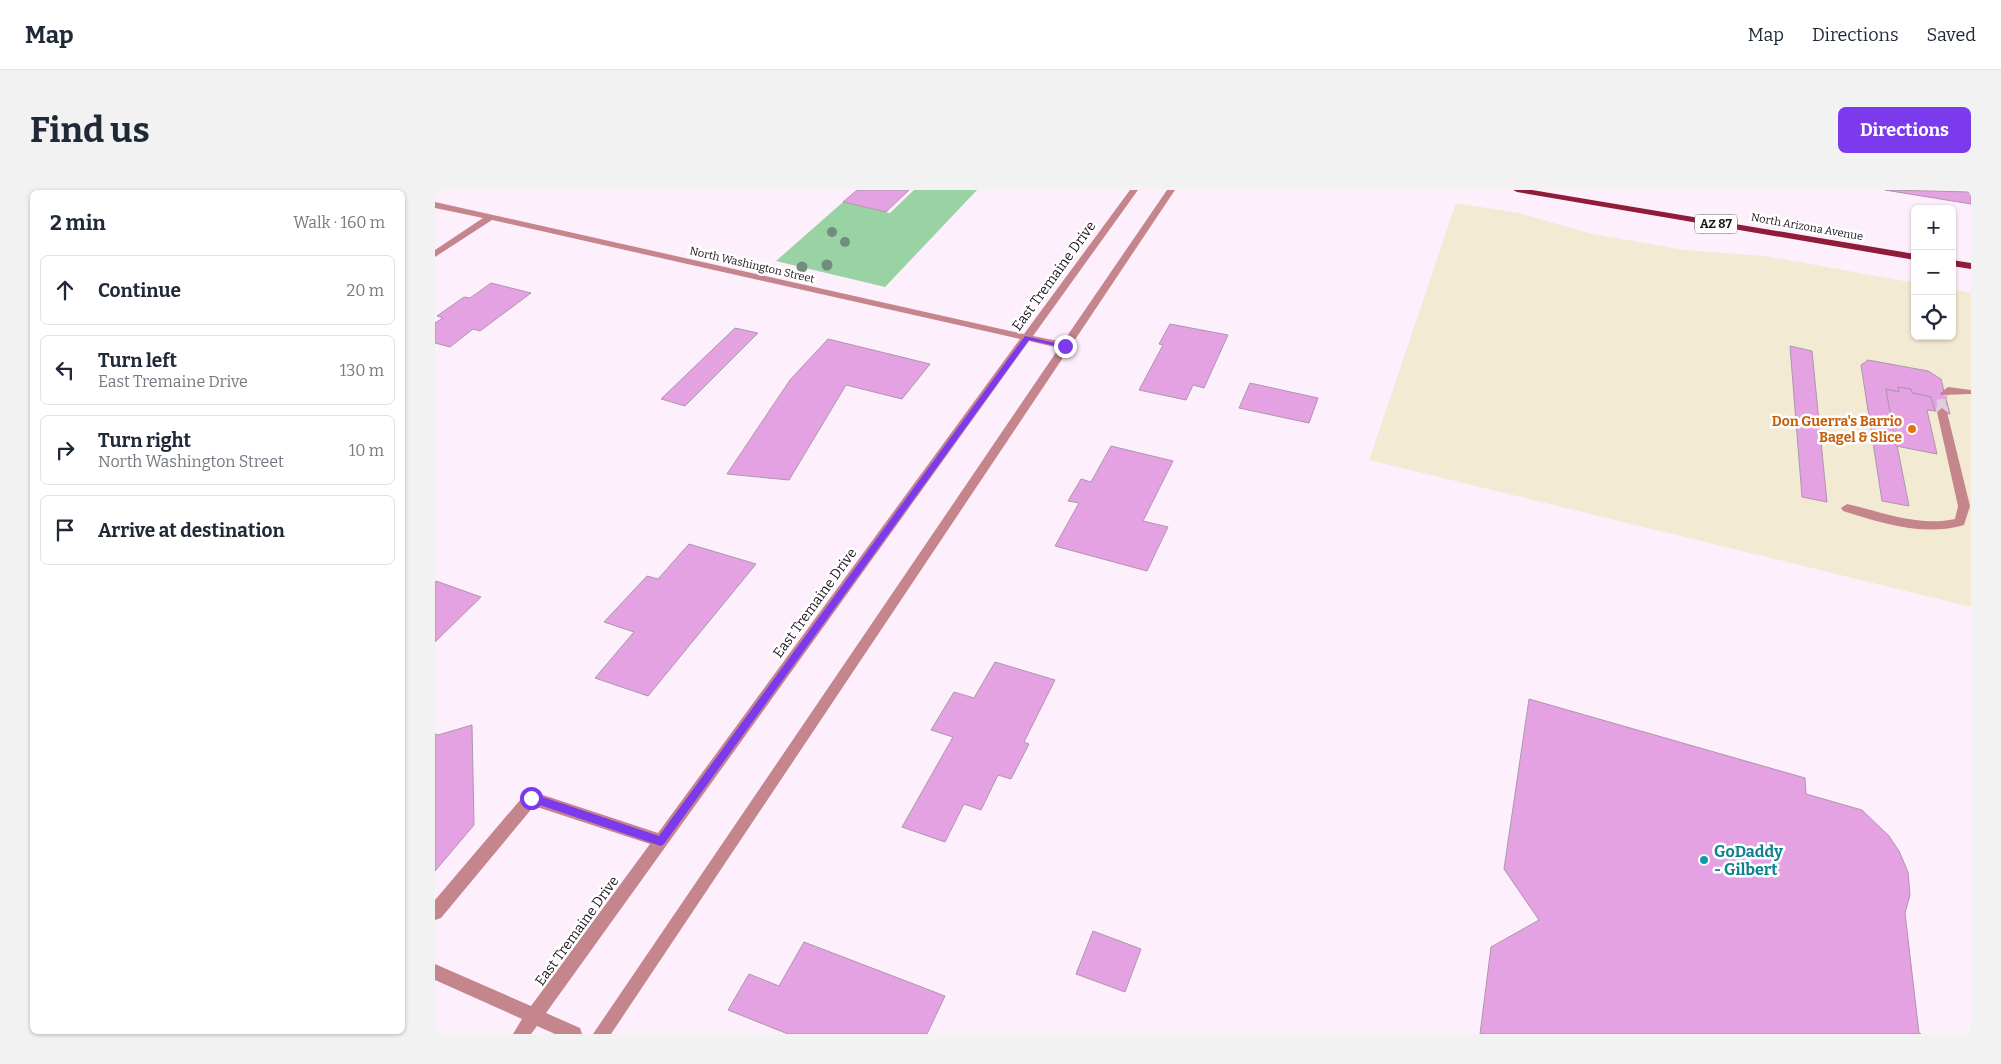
<!DOCTYPE html>
<html lang="en">
<head>
<meta charset="utf-8">
<style>
	:root { --surface:#fff; --page:#f2f2f3; --text:#1f2937; --muted:#747a83; --line:#e0e1e3; --accent:#7c3aed }
	body { margin:0; font-family:Bitter,serif; background:var(--page); color:var(--text) }
	.controls { position:absolute; right:15px; top:15px; display:grid; overflow:hidden; border-radius:8px; box-shadow:0 1px 4px #0004 }
	.controls button { width:45px; height:45px; display:grid; place-items:center; padding:0; border:0; border-bottom:1px solid var(--line); background:var(--surface); color:var(--text); font:25px sans-serif }
	.stop { position:absolute; width:15px; height:15px; margin:-11px; border:4px solid #7c3aed; border-radius:50%; background:#fff }
	.stop.end { background:#7c3aed; border-color:#fff; box-shadow:0 1px 5px #0008 }
	.list { margin:0; padding:0; list-style:none }
	h2 { display:flex; justify-content:space-between; align-items:center; height:65px; margin:0; padding:0 20px; font-size:21px }
	h2 small { font-size:16px; font-weight:400; color:var(--muted) }
	.list li { display:grid; grid-template-columns:32px 1fr auto; gap:15px; align-items:center; box-sizing:border-box; height:70px; margin:0 10px 10px; padding:0 10px; border:1px solid var(--line); border-radius:8px }
	.list b { display:block; font-size:19px; white-space:nowrap }
	.list p { margin:0; font-size:16px; white-space:nowrap; color:var(--muted) }
	.list em { font-size:16px; font-style:normal; color:var(--muted) }
	.icon { flex:none; width:28px; height:28px; fill:none; stroke:currentColor; stroke-width:2; stroke-linecap:round; stroke-linejoin:round }
	.map { position:relative; flex:none; width:1536px; height:844px; overflow:hidden; border-radius:8px }
	header { display:flex; align-items:center; gap:30px; box-sizing:border-box; height:70px; padding:0 25px; background:var(--surface); border-bottom:1px solid var(--line) }
	header strong { font-size:24px }
	nav { display:flex; gap:28px; margin-inline-start:auto; font-size:18px }
	.intro { display:flex; align-items:center; justify-content:space-between; box-sizing:border-box; height:120px; padding:0 30px }
	h1 { margin:0; font-size:35px }
	.button { padding:12px 22px; border-radius:8px; background:var(--accent); color:#fff; font-size:18px; font-weight:700 }
	main { display:flex; gap:30px; padding:0 30px }
	aside { flex:1; background:var(--surface); border-radius:8px; box-shadow:0 1px 4px #0004 }
	.map>svg:first-child { display:block }
	.commercial { fill:#f3ead4 }
	.green { fill:#9ad3a3 }
	.building { fill:#e4a2e2; stroke:#ad96ab }
	.lines { fill:none; stroke-linecap:round; stroke-linejoin:round }
	.minor-tunnel-far1 { stroke:#dccedb; stroke-width:9; stroke-dasharray:9 4.5; stroke-linecap:butt }
	.minor-tunnel { stroke:#dccedb; stroke-width:12; stroke-dasharray:12 5.5; stroke-linecap:butt }
	.minor { fill:#c5858d; fill-rule:evenodd }
	.major { fill:#8f1d3a; fill-rule:evenodd }
	.tree { fill:#728c7d }
	.route { fill:#7c3aed }
	.food-dot { fill:#e8710a; stroke:#fff; stroke-width:2 }
	.culture-dot { fill:#0f9aa8; stroke:#fff; stroke-width:2 }
	.labels { text-anchor:middle; dominant-baseline:central; stroke-width:5; stroke-linejoin:round; paint-order:stroke }
	.far-street-label { font-size:11px; fill:#1b131b; stroke:#fff }
	.shield { fill:#fff; stroke:#5f5a5f; stroke-width:1 }
	.shield-label { font-size:12px; font-weight:bold; fill:#1b131b }
	.street-label { font-size:14px; fill:#1b131b; stroke:#fff }
	.food-label { font-size:14px; font-weight:bold; fill:#c56008; stroke:#fff; text-anchor:end }
	.near-culture-label { font-size:16px; font-weight:bold; fill:#0d838f; stroke:#fff; text-anchor:start }
</style>
</head>
<body>
<header>
<strong>Map</strong>
<nav><a>Map</a><a>Directions</a><a>Saved</a></nav>
</header>
<div class="intro"><h1>Find us</h1><a class="button">Directions</a></div>
<main>
<aside>
<h2>2 min<small>Walk · 160 m</small></h2>
<ul class="list">
<li><svg class="icon" aria-label="ahead" viewBox="0 0 24 24"><path d="M12 20V5M6 11l6-6 6 6"/></svg><div><b>Continue</b></div><em>20 m</em></li>
<li><svg class="icon" aria-label="left" viewBox="0 0 24 24"><path d="M17 20v-9H6M10 6l-5 5 5 5"/></svg><div><b>Turn left</b><p>East Tremaine Drive</p></div><em>130 m</em></li>
<li><svg class="icon" aria-label="right" viewBox="0 0 24 24"><path d="M7 20v-9h11M14 6l5 5-5 5"/></svg><div><b>Turn right</b><p>North Washington Street</p></div><em>10 m</em></li>
<li><svg class="icon" aria-label="arrive" viewBox="0 0 24 24"><path d="M6 21V4h12l-3 4 3 4H6"/></svg><div><b>Arrive at destination</b></div></li>
</ul>
</aside>
<div class="map">
<svg width="1536" height="844" viewBox="0 0 1536 844">
	<rect width="100%" height="100%" fill="#feeffd"/>
	<polygon class="commercial" points="1021,13 1083,23 1158,44 1249,60 1330,66 1480,93 1480,146 1517,146 1517,99 1536,103 1536,417 934,270"/>
	<polygon class="green" points="479,0 542,0 450,97 341,71 408,12 455,23"/>
	<g class="building">
		<polygon points="422,0 474,0 451,22 408,12"/>
		<polygon points="1450,0 1536,2 1536,14"/>
		<polygon points="56,93 96,103 45,141 38,139 15,157 0,153 0,133 8,128 2,126 29,107 35,108"/>
		<polygon points="735,134 793,145 769,198 758,195 751,210 704,200 728,155 724,154"/>
		<polygon points="300,138 323,143 250,216 226,209"/>
		<polygon points="393,149 495,174 467,209 411,195 354,290 292,284 355,190"/>
		<polygon points="1355,156 1377,161 1392,312 1367,307"/>
		<polygon points="1433,170 1493,181 1506,189 1515,224 1500,221 1496,207 1477,203 1476,199 1463,197 1464,202 1451,199 1474,316 1447,311 1426,175"/>
		<polygon points="815,193 883,208 874,233 804,218"/>
		<polygon points="1463,197 1476,199 1477,203 1496,207 1500,221 1492,220 1502,264 1461,256 1451,199 1464,202"/>
		<polygon points="676,256 738,271 708,331 733,337 712,381 620,356 644,313 633,311 646,289 656,292"/>
		<polygon points="254,354 321,374 213,506 160,488 199,442 169,432 212,386 223,389"/>
		<polygon points="1,391 46,407 0,452 0,393"/>
		<polygon points="560,472 620,490 589,552 594,554 576,589 563,585 546,620 529,614 510,652 467,637 518,547 496,540 519,502 539,508"/>
		<polygon points="1094,509 1370,588 1371,604 1427,620 1454,646 1464,661 1473,682 1475,705 1470,723 1484,843 1486,844 1045,844 1056,757 1104,730 1069,679"/>
		<polygon points="37,535 39,635 0,681 0,544 3,545"/>
		<polygon points="658,741 706,759 690,802 641,784"/>
		<polygon points="369,752 510,806 492,844 353,844 293,820 314,784 344,796"/>
	</g>
	<g class="lines">
		<polyline class="minor-tunnel-far1" points="1507,218 1506,209 1510,203"/>
		<polyline class="minor-tunnel" points="1507,217 1507,222"/>
		<g class="minor">
			<polygon points="695,0 703,0 598,146 628,152 732,0 740,0 176,844 158,844 624,158 594,151 111,823 145,838 147,844 120,844 102,836 96,844 78,844 87,829 0,790 0,774 96,816 215,654 99,616 6,728 0,730 0,710 91,603 96,601 223,643 585,149 57,30 0,67 0,60 48,28 0,18 0,12 589,144"/>
			<polygon points="1513,197 1536,200 1536,204 1506,205 1505,203"/>
			<path d="M 1507,218 L 1512,222 L 1535,316 L 1529,335 C 1491,347 1445,333 1408,321 L 1406,318 L 1412,314 C 1447,322 1484,337 1520,329 L 1523,316 L 1502,222 Z"/>
		</g>
		<g class="major">
			<polygon points="1078,0 1097,0 1480,64 1480,70 1082,2"/>
			<polygon points="1517,70 1536,73 1536,79 1517,76"/>
		</g>
	</g>
	<g class="tree">
		<circle cx="397" cy="42" r="5"/>
		<circle cx="410" cy="52" r="5"/>
		<circle cx="392" cy="75" r="5.5"/>
		<circle cx="367" cy="77" r="5.5"/>
	</g>
	<polygon class="route" points="590,146 633,156 630,158 594,150 229,654 226,656 93,611 93,605 96,603 224,646"/>
	<circle class="food-dot" cx="1477" cy="239" r="5"/>
	<circle class="culture-dot" cx="1269" cy="670" r="5"/>
	<g class="labels">
		<g class="far-street-label">
			<text transform="translate(1372 37) rotate(10)">North Arizona Avenue</text>
			<text transform="translate(317 75) rotate(13)">North Washington Street</text>
		</g>
		<rect class="shield" x="1260" y="24.5" width="42" height="19" rx="4"/>
		<g class="shield-label">
			<text x="1281" y="34">AZ 87</text>
		</g>
		<g class="street-label">
			<text transform="translate(619 86) rotate(-54)">East Tremaine Drive</text>
			<text transform="translate(380 413) rotate(-54)">East Tremaine Drive</text>
			<text transform="translate(142 741) rotate(-54)">East Tremaine Drive</text>
		</g>
		<g class="food-label">
			<text x="1467" y="231">Don Guerra's Barrio<tspan x="1467" dy="16">Bagel &amp; Slice</tspan></text>
		</g>
		<g class="near-culture-label">
			<text x="1279" y="661">GoDaddy<tspan x="1279" dy="18">- Gilbert</tspan></text>
		</g>
	</g>
</svg>
<div class="controls">
<button>+</button>
<button>−</button>
<button><svg class="icon" aria-label="locate" viewBox="0 0 24 24"><circle cx="12" cy="12" r="6"/><path d="M12 2v4M12 18v4M2 12h4M18 12h4"/></svg></button>
</div>
<div class="stop" style="left:96px;top:608px"></div>
<div class="stop end" style="left:630px;top:156px"></div>
</div>
</main>
</body>
</html>
